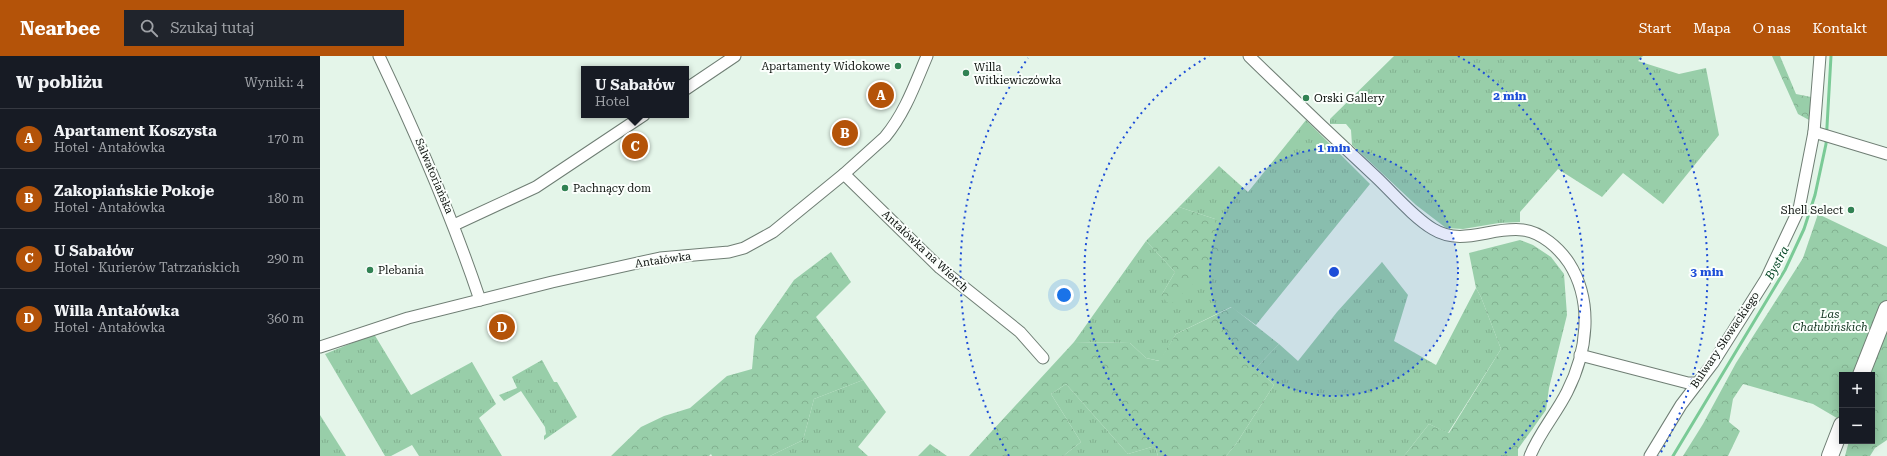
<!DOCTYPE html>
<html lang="pl">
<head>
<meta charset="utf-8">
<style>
	:root { --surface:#171b24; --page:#20242c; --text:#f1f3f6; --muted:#9ea1a6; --line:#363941; --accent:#b45309 }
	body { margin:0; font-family:"Roboto Serif",serif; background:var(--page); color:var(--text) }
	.controls { position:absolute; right:12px; bottom:12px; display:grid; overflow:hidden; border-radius:0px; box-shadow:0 2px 10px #0003 }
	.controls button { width:36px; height:36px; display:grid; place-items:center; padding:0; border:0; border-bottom:1px solid var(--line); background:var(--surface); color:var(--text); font:20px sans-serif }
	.you { position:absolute; left:744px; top:239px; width:14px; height:14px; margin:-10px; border:3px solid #fff; border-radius:50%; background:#1a73e8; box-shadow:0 0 0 6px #1a73e833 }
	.badge { display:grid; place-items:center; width:26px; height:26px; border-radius:50%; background:var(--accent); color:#fff; font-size:13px; font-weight:700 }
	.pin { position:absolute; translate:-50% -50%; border:2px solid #fff; box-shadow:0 1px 4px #0006 }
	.popup { position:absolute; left:261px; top:10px; width:108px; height:52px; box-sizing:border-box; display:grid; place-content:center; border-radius:0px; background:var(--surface); filter:drop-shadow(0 1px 3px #0005); font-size:13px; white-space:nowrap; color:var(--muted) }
	.popup b { font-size:15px; color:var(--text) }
	.popup::after { content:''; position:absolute; left:50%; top:100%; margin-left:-8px; border:8px solid transparent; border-top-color:var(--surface) }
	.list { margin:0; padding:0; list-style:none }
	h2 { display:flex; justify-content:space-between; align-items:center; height:52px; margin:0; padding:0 16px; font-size:17px }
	h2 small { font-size:13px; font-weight:400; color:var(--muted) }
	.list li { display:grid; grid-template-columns:26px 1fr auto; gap:12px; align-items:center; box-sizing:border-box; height:60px; padding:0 16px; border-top:1px solid var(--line) }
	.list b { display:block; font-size:15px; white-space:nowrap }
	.list p { margin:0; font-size:13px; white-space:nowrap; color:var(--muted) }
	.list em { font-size:13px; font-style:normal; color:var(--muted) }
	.icon { flex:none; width:22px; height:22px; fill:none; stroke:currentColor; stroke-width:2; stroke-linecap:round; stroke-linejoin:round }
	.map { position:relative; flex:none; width:1567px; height:400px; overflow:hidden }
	header { display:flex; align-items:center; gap:24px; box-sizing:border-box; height:56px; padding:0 20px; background:var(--accent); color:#fff }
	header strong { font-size:19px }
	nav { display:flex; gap:22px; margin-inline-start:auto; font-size:14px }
	.search { width:280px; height:36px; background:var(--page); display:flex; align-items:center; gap:10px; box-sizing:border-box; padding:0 14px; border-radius:0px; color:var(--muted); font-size:15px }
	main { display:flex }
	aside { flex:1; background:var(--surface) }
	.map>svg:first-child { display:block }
	.grass { fill:url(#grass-tufts) }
	.forest { fill:url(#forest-crowns) }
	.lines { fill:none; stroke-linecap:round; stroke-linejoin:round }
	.stream { stroke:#7aca96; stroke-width:3 }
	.street-casing { stroke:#6f7e74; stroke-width:13 }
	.secondary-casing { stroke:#6f7e74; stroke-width:18 }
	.street { stroke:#fff; stroke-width:11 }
	.secondary { stroke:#fff; stroke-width:16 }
	.ring { fill:none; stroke:#1d4ed8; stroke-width:2; stroke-dasharray:2 4 }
	.poi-dot { fill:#318253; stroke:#fbfffc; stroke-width:1.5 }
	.labels { text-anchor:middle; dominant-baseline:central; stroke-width:4; stroke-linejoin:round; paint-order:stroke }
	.poi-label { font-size:11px; fill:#0d120e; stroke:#fbfffc; text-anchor:start }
	.street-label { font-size:11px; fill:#0d120e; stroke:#fbfffc }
	.park-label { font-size:11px; font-style:italic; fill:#11341f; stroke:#fbfffc }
	.water-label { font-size:12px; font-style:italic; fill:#044625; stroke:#fbfffc }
	.centre { fill:#1d4ed8; stroke:#fbfffc; stroke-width:2 }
	.ring-label { font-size:12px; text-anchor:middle; font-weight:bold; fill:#1d4ed8; stroke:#fbfffc; stroke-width:4; stroke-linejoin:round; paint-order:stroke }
</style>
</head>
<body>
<header>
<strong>Nearbee</strong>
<div class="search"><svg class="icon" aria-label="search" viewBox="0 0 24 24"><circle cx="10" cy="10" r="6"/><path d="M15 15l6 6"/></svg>Szukaj tutaj</div>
<nav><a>Start</a><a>Mapa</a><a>O nas</a><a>Kontakt</a></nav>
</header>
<main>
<aside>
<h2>W pobliżu<small>Wyniki: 4</small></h2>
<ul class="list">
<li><span class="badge">A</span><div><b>Apartament Koszysta</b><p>Hotel · Antałówka</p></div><em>170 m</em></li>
<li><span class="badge">B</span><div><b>Zakopiańskie Pokoje</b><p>Hotel · Antałówka</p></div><em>180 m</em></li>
<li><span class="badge">C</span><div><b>U Sabałów</b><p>Hotel · Kurierów Tatrzańskich</p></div><em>290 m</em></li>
<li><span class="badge">D</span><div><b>Willa Antałówka</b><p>Hotel · Antałówka</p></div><em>360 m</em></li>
</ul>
</aside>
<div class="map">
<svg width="1567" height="400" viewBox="0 0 1567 400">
	<defs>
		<pattern id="grass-tufts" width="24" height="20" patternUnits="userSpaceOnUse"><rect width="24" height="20" fill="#98cea9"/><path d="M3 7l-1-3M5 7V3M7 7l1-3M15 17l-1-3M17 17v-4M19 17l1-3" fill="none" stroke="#82b090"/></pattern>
		<pattern id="forest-crowns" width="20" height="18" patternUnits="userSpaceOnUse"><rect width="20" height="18" fill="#98cea9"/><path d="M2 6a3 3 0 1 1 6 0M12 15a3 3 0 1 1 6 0" fill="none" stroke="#82b090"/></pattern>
	</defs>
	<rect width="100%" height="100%" fill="#e4f5e9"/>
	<g class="grass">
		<polygon points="1074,0 1323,0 1318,5 1359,18 1386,12 1399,79 1343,148 1303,117 1282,141 1238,113 1200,156 1200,166 1179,167 1143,173 1126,172 1096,149 1032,89 1031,74 1026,68 1010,68 1010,63"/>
		<polygon points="986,64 1050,128 936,269 911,251 856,278 840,305 826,302 810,287 754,286 826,185 855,216 841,240 895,163 859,151 899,110 928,136"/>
		<polygon points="1062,206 1088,239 1074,285 1116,309 1156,232 1161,241 1181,293 1128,377 1109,368 1084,400 906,400 916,388 954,329 936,312 959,288 978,305 1017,256"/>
		<polygon points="54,278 91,339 152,306 176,348 159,362 182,400 99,400 92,389 71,400 65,400 5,298"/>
		<polygon points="222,304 234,326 237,326 257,361 224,384 224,380 226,378 225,371 201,335 184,345 179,339 197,332 192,321"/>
		<polygon points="543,324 566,356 538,391 548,400 450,400 483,384 494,343"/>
		<polygon points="746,328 808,398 835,390 838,400 743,400 761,386 731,338"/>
		<polygon points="0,359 26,400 0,400"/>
		<polygon points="610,388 627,400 598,400"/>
	</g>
	<g class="forest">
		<polygon points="1452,0 1460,0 1476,38 1491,41 1489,64 1478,58"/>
		<polygon points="859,151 895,163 900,203 850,249 841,240 855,216 826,185"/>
		<polygon points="1498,158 1567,191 1567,384 1555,392 1550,400 1525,400 1529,385 1552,385 1552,319 1522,319 1522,365 1493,348 1423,328 1413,343 1409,366 1420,375 1408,400 1363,400 1383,368 1416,307 1483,202"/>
		<polygon points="1200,184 1213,189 1231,201 1244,218 1247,259 1229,332 1226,354 1198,393 1198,400 1084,400 1109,368 1129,377 1181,293 1161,241 1156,232 1149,197"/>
		<polygon points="511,196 531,226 496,261 543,324 494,343 483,384 450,400 392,400 391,398 389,400 291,400 321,371 344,360 370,352 407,320 432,313 435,280 474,224"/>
		<polygon points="912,251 959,288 936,312 954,329 916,388 906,400 838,400 835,390 808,398 746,328 731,338 761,386 743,400 649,400 754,286 810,287 826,302 839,305 856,278"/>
	</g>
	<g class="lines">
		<polyline class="stream" points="1353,400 1465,214 1484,173 1495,139 1506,88 1511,0"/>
		<defs>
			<g id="street">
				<path d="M 59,0 C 97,80 132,160 160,244"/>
				<path d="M 929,0 C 971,41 1013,81 1056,121 C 1073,137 1093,161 1113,173 C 1142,191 1172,170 1203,174 C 1221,176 1239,192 1249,207 C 1274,246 1267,297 1247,336 C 1236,358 1219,377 1210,400"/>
				<polyline points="366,33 415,0"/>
				<polyline points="1494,76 1567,98"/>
				<polyline points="524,118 620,212 700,276 723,302"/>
				<polyline points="134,169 216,131 324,59"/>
				<path d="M 0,291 L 88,262 L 232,226 L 340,202 L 409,196 L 424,192 L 453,176 L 524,118 L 565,81 C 585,57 595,28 607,0"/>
				<polyline points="1260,299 1368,327 1378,327"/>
				<polyline points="1330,400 1361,349 1393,307 1446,223 1479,153 1494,76 1500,0"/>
			</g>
			<g id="secondary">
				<polyline points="1541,319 1567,253"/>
				<polyline points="1510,400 1522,369"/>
			</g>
		</defs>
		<use href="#street" class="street-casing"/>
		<use href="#secondary" class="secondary-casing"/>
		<use href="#street" class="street"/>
		<use href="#secondary" class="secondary"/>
	</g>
	<circle cx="1014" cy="216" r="124" fill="#1d4ed8" fill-opacity=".12"/>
	<g class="ring">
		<circle cx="1014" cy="216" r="124"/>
		<path d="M846 400A249 249 0 0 1 889 0M1138 0A249 249 0 0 1 1182 400"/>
		<path d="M689 400A373 373 0 0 1 708 2M1320 2A373 373 0 0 1 1339 400"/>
	</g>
	<g class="poi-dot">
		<circle cx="578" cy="10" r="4"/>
		<circle cx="646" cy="17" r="4"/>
		<circle cx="986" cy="42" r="4"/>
		<circle cx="245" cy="132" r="4"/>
		<circle cx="1531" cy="154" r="4"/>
		<circle cx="50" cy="214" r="4"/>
	</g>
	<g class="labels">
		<g class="poi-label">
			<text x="570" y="10" text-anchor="end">Apartamenty Widokowe</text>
			<text x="654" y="11">Willa<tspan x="654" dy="13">Witkiewiczówka</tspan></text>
			<text x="994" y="42">Orski Gallery</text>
			<text x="253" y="132">Pachnący dom</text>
			<text x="1523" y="154" text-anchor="end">Shell Select</text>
			<text x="58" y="214">Plebania</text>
		</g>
		<g class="street-label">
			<text transform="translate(114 120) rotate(67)">Salwatoriańska</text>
			<text transform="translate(605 195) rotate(43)">Antałówka na Wierch</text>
			<text transform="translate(343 204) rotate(-8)">Antałówka</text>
			<text transform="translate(1405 284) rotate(-56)">Bulwary Słowackiego</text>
		</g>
		<g class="park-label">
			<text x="1510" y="258">Las<tspan x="1510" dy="13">Chałubińskich</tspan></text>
		</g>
		<g class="water-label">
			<text transform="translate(1457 207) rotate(-62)">Bystra</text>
		</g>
	</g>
	<circle cx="1014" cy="216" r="6" class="centre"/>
	<g class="ring-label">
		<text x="1190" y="44">2 min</text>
		<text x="1014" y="96">1 min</text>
		<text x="1387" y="220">3 min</text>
	</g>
</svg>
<div class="controls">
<button>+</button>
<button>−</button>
</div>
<div class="you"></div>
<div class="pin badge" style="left:561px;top:39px">A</div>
<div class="pin badge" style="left:525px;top:77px">B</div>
<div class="pin badge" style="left:315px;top:90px">C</div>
<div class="popup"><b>U Sabałów</b>Hotel</div>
<div class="pin badge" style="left:182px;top:271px">D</div>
</div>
</main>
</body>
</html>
